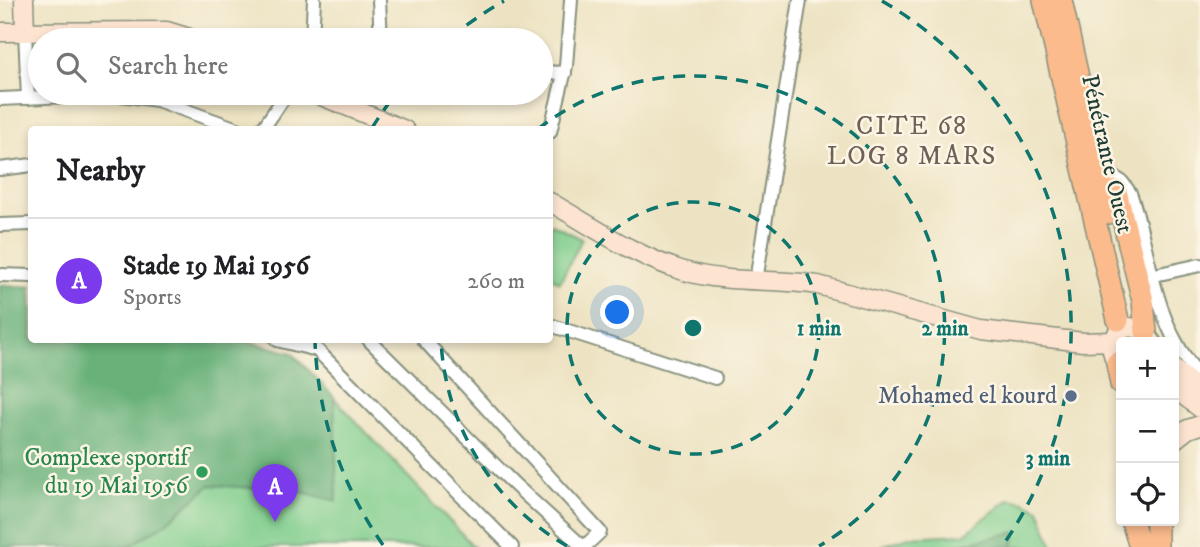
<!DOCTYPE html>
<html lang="en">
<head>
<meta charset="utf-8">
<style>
	:root { --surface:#fff; --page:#f2f2f2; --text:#202124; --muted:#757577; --line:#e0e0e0; --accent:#7c3aed }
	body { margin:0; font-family:"IM FELL DW Pica",serif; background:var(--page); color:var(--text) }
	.controls { position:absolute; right:21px; bottom:21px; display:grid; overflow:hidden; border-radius:7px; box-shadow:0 4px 10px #0003 }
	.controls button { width:63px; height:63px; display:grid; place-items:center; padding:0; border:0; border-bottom:2px solid var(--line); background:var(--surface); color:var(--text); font:35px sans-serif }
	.you { position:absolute; left:618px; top:313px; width:24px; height:24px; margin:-18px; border:5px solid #fff; border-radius:50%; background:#1a73e8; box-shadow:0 0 0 10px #1a73e833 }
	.badge { display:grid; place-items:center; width:46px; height:46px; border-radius:50%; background:var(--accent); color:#fff; font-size:23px; font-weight:700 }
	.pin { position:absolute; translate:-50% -58px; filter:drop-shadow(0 2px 4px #0008) }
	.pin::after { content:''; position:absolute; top:37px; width:24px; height:21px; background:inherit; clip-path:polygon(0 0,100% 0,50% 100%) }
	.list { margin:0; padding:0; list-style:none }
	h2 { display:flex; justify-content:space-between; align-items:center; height:91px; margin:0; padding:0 28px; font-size:30px }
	h2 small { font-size:23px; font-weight:400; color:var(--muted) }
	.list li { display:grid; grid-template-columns:46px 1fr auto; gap:21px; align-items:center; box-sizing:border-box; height:126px; padding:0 28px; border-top:2px solid var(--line) }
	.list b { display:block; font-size:26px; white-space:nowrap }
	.list p { margin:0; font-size:23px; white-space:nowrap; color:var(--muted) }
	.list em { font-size:23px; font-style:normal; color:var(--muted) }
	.icon { flex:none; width:38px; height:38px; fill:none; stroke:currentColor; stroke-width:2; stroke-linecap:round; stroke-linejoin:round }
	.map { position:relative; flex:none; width:1200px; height:547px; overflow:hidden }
	.search { position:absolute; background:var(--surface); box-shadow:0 4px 10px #0003; left:28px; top:28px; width:525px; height:77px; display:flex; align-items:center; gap:18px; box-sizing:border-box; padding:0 24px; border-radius:38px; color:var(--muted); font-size:26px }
	.panel { position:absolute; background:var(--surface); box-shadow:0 4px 10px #0003; left:28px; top:126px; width:525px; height:217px; border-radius:7px }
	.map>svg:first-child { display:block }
	.green { fill:#80ce8e; stroke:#508661; stroke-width:2 }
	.forest { fill:#68b179; stroke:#447756; stroke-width:2 }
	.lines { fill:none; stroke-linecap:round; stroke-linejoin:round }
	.highway-tunnel { stroke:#c4c2a6; stroke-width:21; stroke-dasharray:21 10; stroke-linecap:butt }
	.street-casing { stroke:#86907c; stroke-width:16 }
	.secondary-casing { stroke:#86907c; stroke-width:21 }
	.highway-casing { stroke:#86907c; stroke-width:24 }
	.street { stroke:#fff; stroke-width:12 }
	.secondary { stroke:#fde4d1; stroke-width:18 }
	.highway { stroke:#fbbb8d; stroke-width:21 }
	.ring { fill:none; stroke:#0f766e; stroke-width:3.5; stroke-dasharray:12 9 }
	.service-dot { fill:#5c6f8a; stroke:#fcf5e5; stroke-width:2.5 }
	.leisure-dot { fill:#2e9e5b; stroke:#fcf5e5; stroke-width:2.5 }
	.labels { text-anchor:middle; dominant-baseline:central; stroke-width:5; stroke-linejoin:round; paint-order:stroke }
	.street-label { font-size:24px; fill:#1f3d34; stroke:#fcf5e5 }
	.service-label { font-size:24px; fill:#4e5e75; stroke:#fcf5e5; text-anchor:end }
	.leisure-label { font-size:24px; fill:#27864d; stroke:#fcf5e5; text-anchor:end }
	.neighbourhood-label { font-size:26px; letter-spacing:2px; fill:#6d6255; stroke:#fcf5e5 }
	.centre { fill:#0f766e; stroke:#fcf5e5; stroke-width:3.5 }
	.ring-label { font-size:21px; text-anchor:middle; font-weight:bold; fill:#0f766e; stroke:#fcf5e5; stroke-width:5; stroke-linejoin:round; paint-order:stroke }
</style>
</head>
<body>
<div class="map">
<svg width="1200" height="547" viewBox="0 0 1200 547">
	<rect width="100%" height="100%" fill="#fcf5e5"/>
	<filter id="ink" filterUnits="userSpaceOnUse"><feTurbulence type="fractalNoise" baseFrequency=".0143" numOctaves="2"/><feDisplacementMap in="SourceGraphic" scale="14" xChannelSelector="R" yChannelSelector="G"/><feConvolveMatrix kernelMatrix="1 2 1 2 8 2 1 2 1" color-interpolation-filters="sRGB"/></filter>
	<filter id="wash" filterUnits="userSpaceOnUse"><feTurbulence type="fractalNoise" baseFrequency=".00686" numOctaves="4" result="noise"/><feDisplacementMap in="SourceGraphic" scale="28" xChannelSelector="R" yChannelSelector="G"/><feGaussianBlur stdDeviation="1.57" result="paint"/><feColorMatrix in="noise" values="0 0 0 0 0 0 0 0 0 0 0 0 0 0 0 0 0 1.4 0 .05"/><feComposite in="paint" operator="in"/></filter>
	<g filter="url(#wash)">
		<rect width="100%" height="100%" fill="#ede3c3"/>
		<g class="green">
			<polygon points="552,224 582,239 560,282 550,277 550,228"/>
			<polygon points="0,285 31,287 32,340 242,340 292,353 474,547 0,547"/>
			<polygon points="1009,499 1024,502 1039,509 1053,547 879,547 909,537 965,534"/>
		</g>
		<g class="forest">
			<polygon points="0,285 31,287 32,340 242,340 292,353 334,397 337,501 298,491 210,485 166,523 128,547 0,547"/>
			<polygon points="1016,532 1013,547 948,547"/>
		</g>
	</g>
	<g filter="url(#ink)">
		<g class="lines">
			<polyline class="highway-tunnel" points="1132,318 1138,342"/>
			<defs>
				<g id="street">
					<polyline points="379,0 381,40"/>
					<polyline points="25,32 28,98"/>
					<polyline points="312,40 314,0"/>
					<polyline points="541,72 565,73"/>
					<polyline points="0,99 114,94 157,100 240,130"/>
					<polyline points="260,130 264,127 287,93"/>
					<polyline points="550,132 566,66 571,0"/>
					<polyline points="0,169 32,165"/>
					<path d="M 1111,175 L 1122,182 L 1130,193 C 1152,255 1152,324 1200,376"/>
					<polyline points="0,225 32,224"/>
					<polyline points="0,275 32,276"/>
					<polyline points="1150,276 1200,265"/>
					<polyline points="756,281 800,0"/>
					<polyline points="550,325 715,378"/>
					<polyline points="277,340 317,350 512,547"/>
					<polyline points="369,340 515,485 583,547"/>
					<polyline points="424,340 600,532 584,547"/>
				</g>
				<g id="secondary">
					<polyline points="24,0 25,32"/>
					<polyline points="0,32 167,31 196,40"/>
					<polyline points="314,93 405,130"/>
					<path d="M 550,202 C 592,226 636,257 684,271 C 728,284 774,278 818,285 L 981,330 L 1083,342 L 1112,341"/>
					<polyline points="1121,366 1114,358 1111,347 1118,331 1129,327 1141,329 1152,342"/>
					<polyline points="1174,369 1200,391"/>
					<polyline points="1174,388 1200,408"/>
					<polyline points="1174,440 1188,429 1200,425"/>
				</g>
				<g id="highway">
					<polyline points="1044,0 1118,320"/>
					<polyline points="1061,0 1108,213"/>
					<polyline points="1116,191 1143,301 1146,332"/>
					<polyline points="1117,363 1121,384"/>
					<polyline points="1132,521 1140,547"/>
					<polyline points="1157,547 1157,521"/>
				</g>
			</defs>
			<use href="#street" class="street-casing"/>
			<use href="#secondary" class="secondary-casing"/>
			<use href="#highway" class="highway-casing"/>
			<use href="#street" class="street"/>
			<use href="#secondary" class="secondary"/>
			<use href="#highway" class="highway"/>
		</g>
	</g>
	<g class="ring">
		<circle cx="693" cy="328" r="126"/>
		<path d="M567 546A252 252 0 0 1 441 341M538 129A252 252 0 1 1 819 546"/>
		<path d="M383 545A378 378 0 0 1 315 341M372 128A378 378 0 0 1 395 95M450 38A378 378 0 0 1 504 1M882 1A378 378 0 0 1 1003 545"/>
	</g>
	<circle class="service-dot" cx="1071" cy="396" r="7"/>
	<circle class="leisure-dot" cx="202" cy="472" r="7"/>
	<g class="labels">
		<g class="street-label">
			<text transform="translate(1107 154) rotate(77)">Pénétrante Ouest</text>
		</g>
		<g class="service-label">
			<text x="1057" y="396">Mohamed el kourd</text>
		</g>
		<g class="leisure-label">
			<text x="188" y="458">Complexe sportif<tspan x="188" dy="28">du 19 Mai 1956</tspan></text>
		</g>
		<g class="neighbourhood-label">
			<text x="912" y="126">CITE 68<tspan x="912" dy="30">LOG 8 MARS</tspan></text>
		</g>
	</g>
	<circle cx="693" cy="328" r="10" class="centre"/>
	<g class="ring-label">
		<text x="819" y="335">1 min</text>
		<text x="945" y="335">2 min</text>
		<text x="1048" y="465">3 min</text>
	</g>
</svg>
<div class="controls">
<button>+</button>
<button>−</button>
<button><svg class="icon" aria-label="locate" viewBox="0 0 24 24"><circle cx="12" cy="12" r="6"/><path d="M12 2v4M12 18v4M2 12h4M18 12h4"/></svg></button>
</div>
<div class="you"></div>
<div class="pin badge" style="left:275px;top:522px">A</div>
<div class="search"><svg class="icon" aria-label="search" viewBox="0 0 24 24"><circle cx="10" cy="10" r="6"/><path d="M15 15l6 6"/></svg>Search here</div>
<section class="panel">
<h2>Nearby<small></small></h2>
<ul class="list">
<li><span class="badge">A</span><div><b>Stade 19 Mai 1956</b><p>Sports</p></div><em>260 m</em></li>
</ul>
</section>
</div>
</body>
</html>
